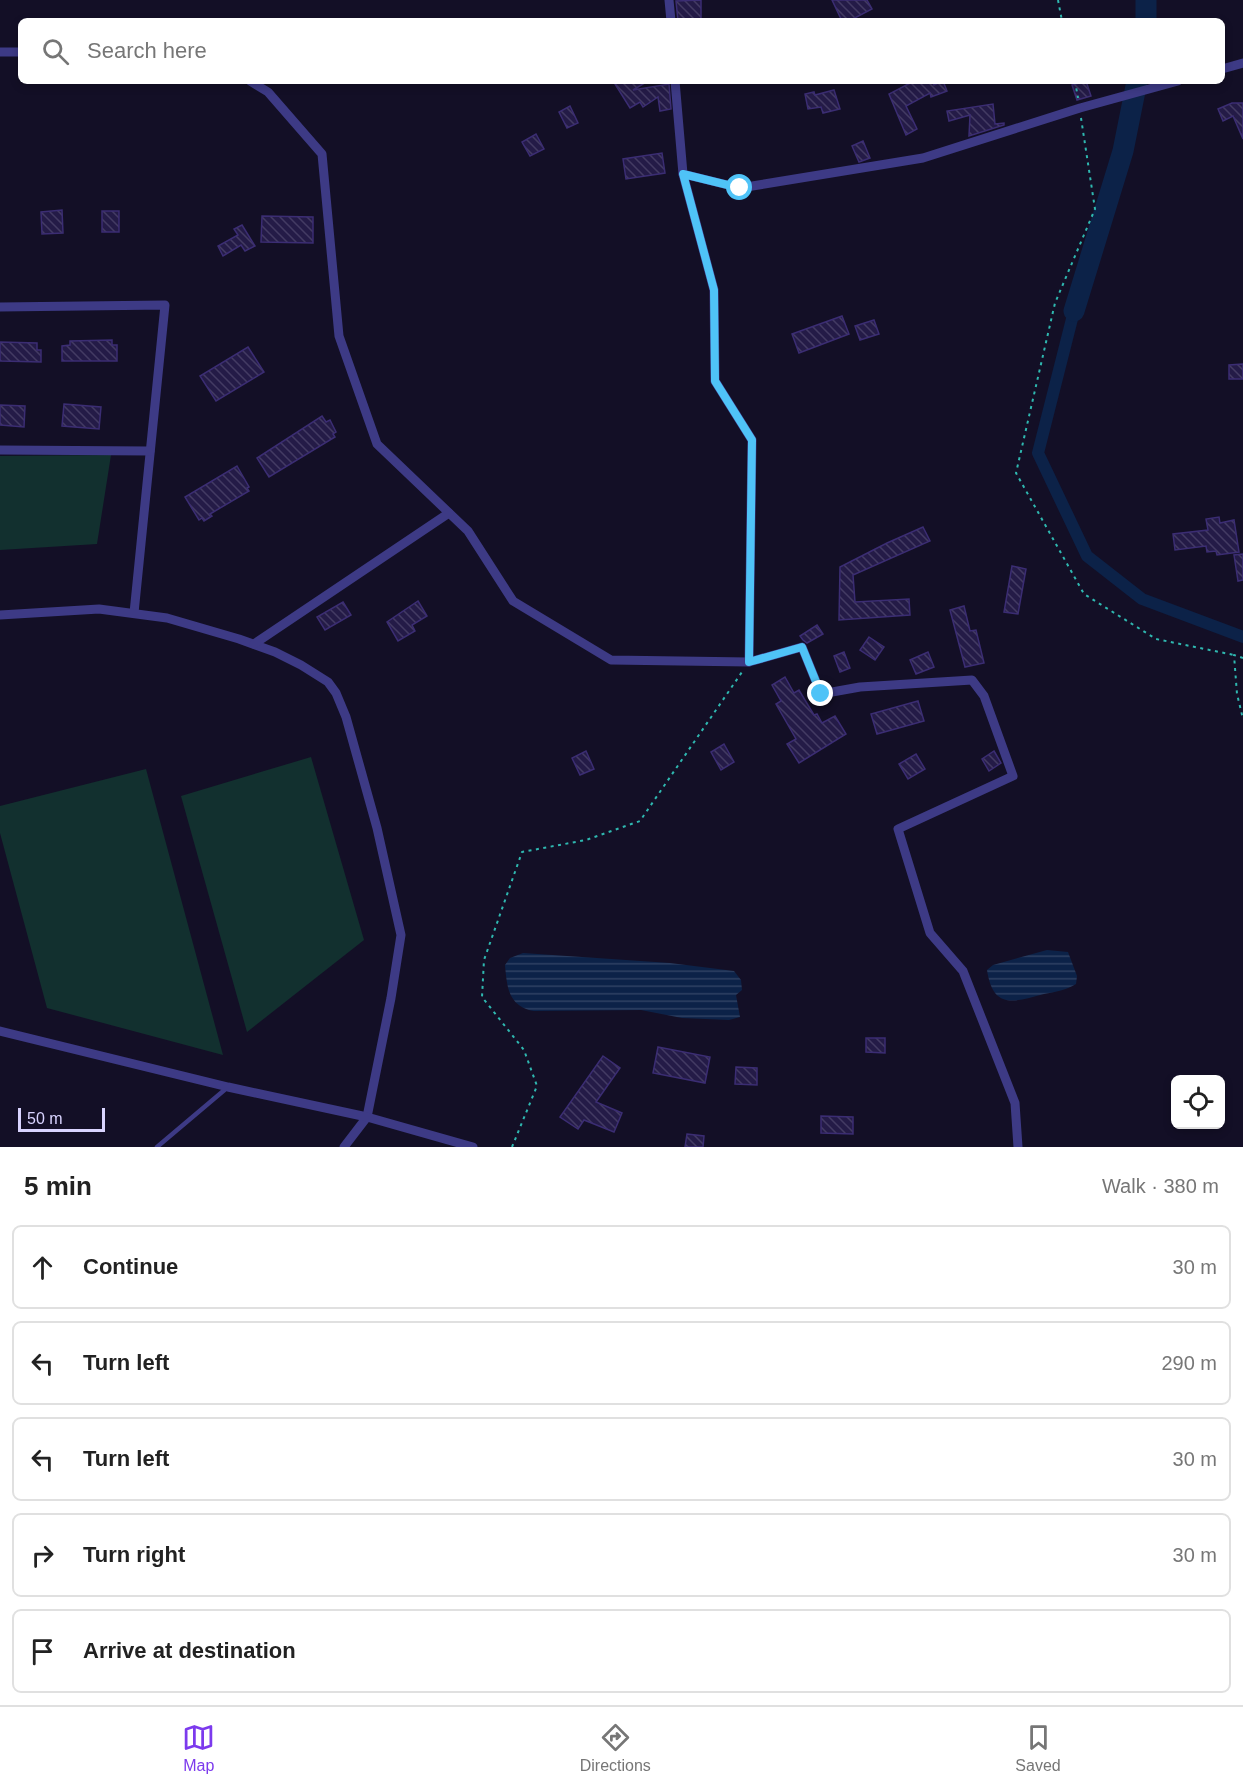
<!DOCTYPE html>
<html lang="en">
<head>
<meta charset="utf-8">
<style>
	:root { --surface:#fff; --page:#f2f2f2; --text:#222; --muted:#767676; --line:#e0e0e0; --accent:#7c3aed }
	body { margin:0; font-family:Helvetica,sans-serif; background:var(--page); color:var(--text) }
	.controls { position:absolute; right:18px; bottom:18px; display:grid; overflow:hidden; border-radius:9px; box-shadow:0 3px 9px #0003 }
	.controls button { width:54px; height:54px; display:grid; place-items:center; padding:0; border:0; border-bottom:2px solid var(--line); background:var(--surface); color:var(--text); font:30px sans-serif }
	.scale { position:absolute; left:18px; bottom:15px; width:87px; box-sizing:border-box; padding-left:6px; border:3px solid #d9d4ff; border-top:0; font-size:16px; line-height:21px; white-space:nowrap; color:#d9d4ff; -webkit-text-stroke:4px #130f26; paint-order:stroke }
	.stop { position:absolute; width:18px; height:18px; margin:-14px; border:4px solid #4fc3f7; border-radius:50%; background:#fff }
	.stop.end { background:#4fc3f7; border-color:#fff; box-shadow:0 2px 6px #0008 }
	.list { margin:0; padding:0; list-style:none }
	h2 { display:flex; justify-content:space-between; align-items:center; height:78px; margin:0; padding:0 24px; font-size:26px }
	h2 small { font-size:20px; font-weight:400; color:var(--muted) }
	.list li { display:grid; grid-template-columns:39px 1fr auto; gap:18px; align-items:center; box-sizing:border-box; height:84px; margin:0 12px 12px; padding:0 12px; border:2px solid var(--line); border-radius:9px }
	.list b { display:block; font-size:22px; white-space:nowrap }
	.list em { font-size:20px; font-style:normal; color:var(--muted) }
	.icon { flex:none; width:33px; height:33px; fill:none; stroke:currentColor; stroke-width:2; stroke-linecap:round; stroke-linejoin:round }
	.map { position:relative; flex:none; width:1243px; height:1147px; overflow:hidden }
	.search { position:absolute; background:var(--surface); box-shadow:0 3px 9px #0003; left:18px; right:18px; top:18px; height:66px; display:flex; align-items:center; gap:15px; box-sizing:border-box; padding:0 21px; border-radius:9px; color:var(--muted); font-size:22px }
	.sheet { height:558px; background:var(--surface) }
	nav { display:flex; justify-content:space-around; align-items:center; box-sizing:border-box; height:84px; border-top:2px solid var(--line); background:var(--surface); font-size:16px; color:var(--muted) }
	nav a { display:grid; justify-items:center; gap:3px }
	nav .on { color:var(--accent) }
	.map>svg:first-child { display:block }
	.green { fill:#12302f }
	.water { fill:url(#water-rules) }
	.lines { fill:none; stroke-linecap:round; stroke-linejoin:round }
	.canal { stroke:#0c2248; stroke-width:12 }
	.river { stroke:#0c2248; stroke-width:21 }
	.building { fill:url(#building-back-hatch); stroke:#3b2d73; stroke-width:1.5 }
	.path { stroke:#2fb8b0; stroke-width:2; stroke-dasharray:3 4.5; stroke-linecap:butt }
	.service { stroke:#3d3a85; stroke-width:4.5 }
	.minor { stroke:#3d3a85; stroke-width:9 }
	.route { stroke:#4fc3f7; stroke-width:8 }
</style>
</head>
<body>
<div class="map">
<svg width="1243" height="1147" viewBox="0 0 1243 1147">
	<defs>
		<pattern id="water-rules" width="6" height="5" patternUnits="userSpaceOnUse" patternTransform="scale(1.5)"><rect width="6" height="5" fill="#0c2248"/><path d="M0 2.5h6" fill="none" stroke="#2f4163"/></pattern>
		<pattern id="building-back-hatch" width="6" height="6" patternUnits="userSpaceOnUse" patternTransform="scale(1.5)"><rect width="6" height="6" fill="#241b47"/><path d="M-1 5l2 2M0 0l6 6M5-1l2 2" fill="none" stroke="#433b63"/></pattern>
	</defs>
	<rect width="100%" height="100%" fill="#130f26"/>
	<g class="green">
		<polygon points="111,455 97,544 0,550 0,456"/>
		<polygon points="311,757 364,940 247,1032 181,796"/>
		<polygon points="146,769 223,1055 47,1008 0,833 0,806"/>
	</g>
	<g class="water">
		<path d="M 1047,950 L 1068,952 L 1077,976 L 1076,984 C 1067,990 1055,992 1044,994 C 1014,1002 993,1010 987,970 L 993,965 Z"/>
		<path d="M 523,953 L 670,963 L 734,971 L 741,980 L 742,990 L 736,995 L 740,1017 L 729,1020 L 682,1018 L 641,1010 L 534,1011 C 508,1006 507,987 505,965 L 510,958 Z"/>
	</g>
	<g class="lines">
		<polyline class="canal" points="1074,311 1038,453 1087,556 1142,599 1243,637"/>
		<g class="river">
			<polyline points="1146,0 1146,21"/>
			<polyline points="1074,311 1123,151 1137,81"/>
		</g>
	</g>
	<g class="building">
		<polygon points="701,0 701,21 678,21 676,1"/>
		<polygon points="832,0 867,0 872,9 849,21 842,21"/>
		<polygon points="621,81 648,81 633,90 669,84 671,109 660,111 658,97 643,107 640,102 630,108 615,84"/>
		<polygon points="914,81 932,81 934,85 943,81 947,91 931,97 930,93 906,106 917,129 906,135 889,94"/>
		<polygon points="1086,81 1091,96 1077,100 1072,85"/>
		<polygon points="834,90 840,109 823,113 821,107 808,109 805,94 814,92 815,95"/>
		<polygon points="1232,103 1243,103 1243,139 1233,116 1223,121 1218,109"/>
		<polygon points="993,104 995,124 1004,123 1004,125 969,136 970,115 949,121 947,111"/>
		<polygon points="570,106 578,123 567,128 559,112"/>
		<polygon points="536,134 544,149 530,156 522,142"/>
		<polygon points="863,141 870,158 859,162 852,146"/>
		<polygon points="662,153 665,173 626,179 623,159"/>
		<polygon points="62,210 63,233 42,234 41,212"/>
		<rect x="102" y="211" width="17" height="21"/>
		<polygon points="262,216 313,217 313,243 261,242"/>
		<polygon points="242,225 255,246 245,251 241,245 223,256 218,246 238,235 234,229"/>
		<polygon points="842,316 849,334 799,353 792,334"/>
		<polygon points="874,320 879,334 860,340 855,326"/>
		<polygon points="112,340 112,345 117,345 117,361 62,361 62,346 70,345 70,341"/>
		<polygon points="0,342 37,343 37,350 41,350 41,362 0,361"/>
		<polygon points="248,347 264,372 216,401 200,376"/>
		<polygon points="1243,364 1243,379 1229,379 1229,365"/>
		<polygon points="64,404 101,407 99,429 62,426"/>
		<polygon points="0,405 25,406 24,427 0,425"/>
		<polygon points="322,416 326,422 330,420 336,432 333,434 335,437 269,477 257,458"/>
		<polygon points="237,466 249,487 247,488 249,491 210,514 212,516 204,521 202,518 199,520 185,497"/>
		<polygon points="1219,517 1220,523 1234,520 1239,552 1217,555 1216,551 1207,552 1206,546 1175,550 1173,534 1208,530 1206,519"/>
		<polygon points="923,527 930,541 853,575 855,602 909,599 910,615 839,620 840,567 887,543"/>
		<polygon points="1243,554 1243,580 1238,581 1234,555"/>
		<polygon points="1012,566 1026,569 1018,614 1004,612"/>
		<polygon points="418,601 427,616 412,625 415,631 398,641 387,622"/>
		<polygon points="343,602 351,615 325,630 317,617"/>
		<polygon points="964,606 970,631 976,630 984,663 965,667 950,610"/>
		<polygon points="817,625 823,634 807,643 803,640 800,636"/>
		<polygon points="869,637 884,647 875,660 860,650"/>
		<polygon points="844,652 850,668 840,672 834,656"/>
		<polygon points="928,652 934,667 916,674 910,660"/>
		<polygon points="785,677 794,693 799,690 814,715 817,714 822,723 835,716 846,734 799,763 787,744 796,739 776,704 781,701 772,685"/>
		<polygon points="918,701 924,721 877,734 871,714"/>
		<polygon points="724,744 734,762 721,770 711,752"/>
		<polygon points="586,751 594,769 580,775 572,758"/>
		<polygon points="994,751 1001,763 989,771 982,759"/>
		<polygon points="916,754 925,769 908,779 899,764"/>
		<polygon points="866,1038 885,1038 885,1053 866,1052"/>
		<polygon points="658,1047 710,1057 705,1083 653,1073"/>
		<polygon points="603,1056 620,1068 596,1102 622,1113 614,1132 584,1120 578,1129 560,1117"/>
		<polygon points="736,1067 757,1068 757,1085 735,1084"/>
		<polygon points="821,1116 853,1117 853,1134 821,1133"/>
		<polygon points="687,1134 704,1136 703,1147 685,1147"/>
	</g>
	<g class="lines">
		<g class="path">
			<polyline points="1058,0 1062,21"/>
			<polyline points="1075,81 1078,98"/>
			<polyline points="1081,118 1095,209 1055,303 1016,473 1084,594 1156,639 1234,655"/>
			<polyline points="1243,658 1234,655 1237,694 1243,719"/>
			<polyline points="512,1147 537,1086 524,1050 482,997 484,960 522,852 586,840 640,821 742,672"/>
		</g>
		<polyline class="service" points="157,1147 228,1087"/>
		<g class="minor">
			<polyline points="669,0 671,21"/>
			<polyline points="0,52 21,52"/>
			<polyline points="1222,69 1243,63"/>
			<polyline points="250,81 268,92 322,154 339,336 377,444 468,531 513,601 611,660 749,662"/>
			<polyline points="675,81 683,174 740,188 923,158 1080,108 1178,81"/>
			<polyline points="683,174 714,290 715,381 752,440 749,662 802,647 821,694 860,687 972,680 984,696 1013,776 898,829 930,933 963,971 1015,1103 1018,1147"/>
			<polyline points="0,307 165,305 134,613"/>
			<polyline points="0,450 150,451"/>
			<polyline points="0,615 99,609 167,618 239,639 275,652 301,665 328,682 336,693 346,717 377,828 401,935 391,998 367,1117 344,1147"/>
			<polyline points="254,644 449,513"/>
			<polyline points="0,1031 228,1087 367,1117 473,1147"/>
		</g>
	</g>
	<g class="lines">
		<polyline class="route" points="740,188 683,174 714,290 715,381 752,440 749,662 802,647 821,694"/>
	</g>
</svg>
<div class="controls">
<button><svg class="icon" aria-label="locate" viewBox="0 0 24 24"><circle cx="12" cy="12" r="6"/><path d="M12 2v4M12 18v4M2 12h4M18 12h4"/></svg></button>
</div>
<div class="scale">50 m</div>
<div class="stop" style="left:740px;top:188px"></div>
<div class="stop end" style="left:821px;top:694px"></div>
<div class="search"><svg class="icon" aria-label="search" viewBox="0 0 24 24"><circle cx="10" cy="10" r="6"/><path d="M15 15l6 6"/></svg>Search here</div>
</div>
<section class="sheet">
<h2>5 min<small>Walk · 380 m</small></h2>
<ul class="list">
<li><svg class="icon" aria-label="ahead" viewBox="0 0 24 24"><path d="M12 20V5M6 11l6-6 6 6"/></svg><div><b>Continue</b></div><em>30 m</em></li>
<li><svg class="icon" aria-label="left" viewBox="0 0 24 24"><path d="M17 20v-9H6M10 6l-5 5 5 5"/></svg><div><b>Turn left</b></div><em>290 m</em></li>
<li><svg class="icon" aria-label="left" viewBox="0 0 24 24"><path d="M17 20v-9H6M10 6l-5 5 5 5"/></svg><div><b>Turn left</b></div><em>30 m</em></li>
<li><svg class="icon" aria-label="right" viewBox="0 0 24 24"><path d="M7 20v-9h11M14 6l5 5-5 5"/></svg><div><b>Turn right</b></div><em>30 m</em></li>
<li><svg class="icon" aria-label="arrive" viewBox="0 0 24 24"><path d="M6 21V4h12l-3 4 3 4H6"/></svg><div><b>Arrive at destination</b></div></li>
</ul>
</section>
<nav>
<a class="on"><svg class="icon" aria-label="map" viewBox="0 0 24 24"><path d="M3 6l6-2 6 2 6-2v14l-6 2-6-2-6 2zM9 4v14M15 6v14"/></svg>Map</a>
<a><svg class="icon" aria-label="directions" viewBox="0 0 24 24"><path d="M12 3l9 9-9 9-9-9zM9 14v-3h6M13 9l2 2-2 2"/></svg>Directions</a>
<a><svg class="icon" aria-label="saved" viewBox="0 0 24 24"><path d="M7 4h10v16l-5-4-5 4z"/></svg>Saved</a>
</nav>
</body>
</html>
